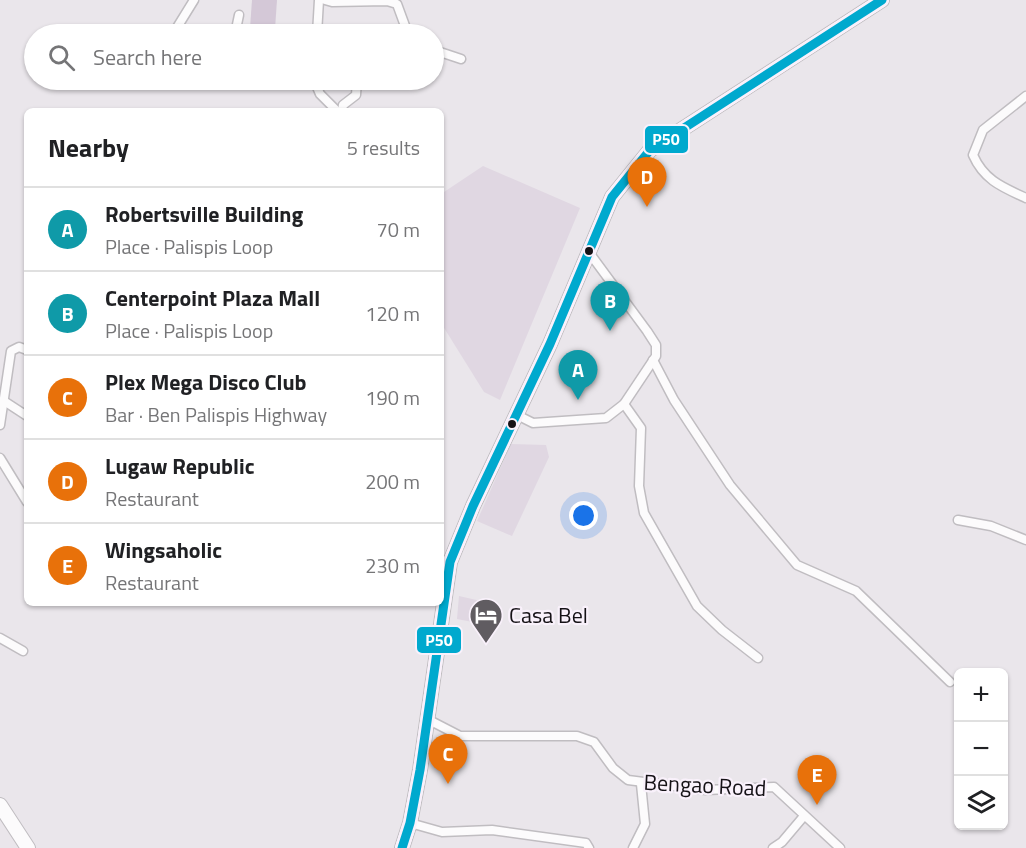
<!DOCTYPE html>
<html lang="en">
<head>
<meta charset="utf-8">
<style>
	:root { --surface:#fff; --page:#f6f6f6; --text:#202124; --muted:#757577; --line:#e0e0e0; --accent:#db2777 }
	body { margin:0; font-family:"Titillium Web",sans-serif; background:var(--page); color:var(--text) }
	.controls { position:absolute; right:18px; bottom:18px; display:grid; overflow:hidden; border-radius:9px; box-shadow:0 2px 4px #0004 }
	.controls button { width:54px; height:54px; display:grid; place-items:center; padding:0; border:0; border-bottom:2px solid var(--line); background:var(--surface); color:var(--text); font:30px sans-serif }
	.you { position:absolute; left:584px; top:516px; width:21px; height:21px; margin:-15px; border:4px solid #fff; border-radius:50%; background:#1a73e8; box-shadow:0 0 0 9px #1a73e833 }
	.badge { display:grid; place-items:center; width:39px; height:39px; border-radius:50%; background:var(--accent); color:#fff; font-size:20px; font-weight:700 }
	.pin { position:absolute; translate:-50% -50px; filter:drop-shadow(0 2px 3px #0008) }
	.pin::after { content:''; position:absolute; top:32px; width:21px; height:18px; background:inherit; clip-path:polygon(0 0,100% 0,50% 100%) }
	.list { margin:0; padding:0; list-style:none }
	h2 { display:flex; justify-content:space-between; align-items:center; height:78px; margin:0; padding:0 24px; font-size:26px }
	h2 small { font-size:20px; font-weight:400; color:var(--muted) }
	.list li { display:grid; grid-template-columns:39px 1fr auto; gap:18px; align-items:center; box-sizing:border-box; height:84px; padding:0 24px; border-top:2px solid var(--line) }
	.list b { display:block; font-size:22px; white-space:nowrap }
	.list p { margin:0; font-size:20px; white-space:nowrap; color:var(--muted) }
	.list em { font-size:20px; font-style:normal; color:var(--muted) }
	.icon { flex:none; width:33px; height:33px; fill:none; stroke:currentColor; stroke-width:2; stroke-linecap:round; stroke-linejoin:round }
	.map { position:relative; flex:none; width:1026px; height:848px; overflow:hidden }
	.search { position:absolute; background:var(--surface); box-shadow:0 2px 4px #0004; left:24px; top:24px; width:420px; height:66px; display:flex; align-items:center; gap:15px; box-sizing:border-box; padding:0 21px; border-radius:33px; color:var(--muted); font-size:22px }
	.panel { position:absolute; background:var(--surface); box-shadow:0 2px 4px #0004; left:24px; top:108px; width:420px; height:498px; border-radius:9px }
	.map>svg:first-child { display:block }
	.built { fill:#e0d7e2 }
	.green { fill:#d4c8d7 }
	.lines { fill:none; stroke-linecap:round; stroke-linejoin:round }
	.street-casing { stroke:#c0bdc1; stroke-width:11 }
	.primary-casing { stroke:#c0bdc1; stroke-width:16 }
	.street { stroke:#fcfbfc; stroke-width:8 }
	.primary { stroke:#fcfbfc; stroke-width:14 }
	.bus-1-casing { stroke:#f9f1fb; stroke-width:14 }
	.bus-1 { stroke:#00a9ce; stroke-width:9 }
	.bus-dot { fill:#151216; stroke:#f9f1fb; stroke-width:2 }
	.labels { text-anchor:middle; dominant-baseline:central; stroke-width:4.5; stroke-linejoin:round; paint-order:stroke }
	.poi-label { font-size:22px; fill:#151216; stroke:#f9f1fb; text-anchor:start }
	.street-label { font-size:22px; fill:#151216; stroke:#f9f1fb }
	.line-badge { stroke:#f9f1fb; stroke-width:2 }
	.badge-label { font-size:16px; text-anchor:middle; font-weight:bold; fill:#fff }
</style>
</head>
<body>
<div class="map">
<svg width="1026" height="848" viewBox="0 0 1026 848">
	<rect width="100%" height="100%" fill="#eae6eb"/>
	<g class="built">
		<polygon points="483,166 580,208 500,400 484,392 441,323 441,194"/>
		<polygon points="511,444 546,445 549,457 512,536 477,521"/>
		<polygon points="459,596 494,604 493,626 457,619"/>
	</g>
	<polygon class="green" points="252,0 277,0 275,29 250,28"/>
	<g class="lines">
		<defs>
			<g id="street">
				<polyline points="325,0 332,2 387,1 397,4 408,34"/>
				<polyline points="173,34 194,0"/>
				<polyline points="235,34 239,15"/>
				<polyline points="317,34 319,0"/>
				<polyline points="434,50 461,59"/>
				<polyline points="314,80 320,94 337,111"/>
				<path d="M 1026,96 L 983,130 L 973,155 C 984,180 1002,187 1026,198"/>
				<polyline points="342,111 343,105 356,95 357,80"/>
				<polyline points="653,360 674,400 730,485 797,565 856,591 950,682"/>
				<polyline points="4,401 27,416"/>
				<polyline points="624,404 641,428 639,486 644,513 697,606 722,630 758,658"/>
				<polyline points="517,415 533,423 606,418 624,404 656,356 656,345 647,331 588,251"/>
				<polyline points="0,425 11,351 19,347 27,350"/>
				<polyline points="0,458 27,502"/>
				<polyline points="958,520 991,526 1026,540"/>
				<polyline points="0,638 23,651"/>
				<polyline points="429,720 460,736 577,736 594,742 613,768 628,780 706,790 774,787 840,848"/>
				<polyline points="410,823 442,832 492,830 586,843 589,848"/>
				<polyline points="633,848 645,824 641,784"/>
				<polyline points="773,848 782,842 804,816"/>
			</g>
			<g id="primary">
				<polyline points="0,805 28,848"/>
				<polyline points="402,848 410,823 420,770 450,562 473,506 550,344 612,197 650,150 882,0"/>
			</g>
		</defs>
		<use href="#street" class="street-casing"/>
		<use href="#primary" class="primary-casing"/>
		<use href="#street" class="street"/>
		<use href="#primary" class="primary"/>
		<defs>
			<polyline id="bus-1" points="402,848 410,823 420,770 450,562 473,506 550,344 612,197 650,150 882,0"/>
		</defs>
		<use href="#bus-1" class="bus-1-casing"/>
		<use href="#bus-1" class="bus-1"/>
	</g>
	<defs>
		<symbol id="hotel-pin" viewBox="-11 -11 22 30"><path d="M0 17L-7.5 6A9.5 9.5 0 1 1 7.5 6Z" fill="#605c61" stroke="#f9f1fb"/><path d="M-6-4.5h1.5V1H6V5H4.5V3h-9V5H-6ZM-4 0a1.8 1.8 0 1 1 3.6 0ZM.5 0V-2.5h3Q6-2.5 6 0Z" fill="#fff"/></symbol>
	</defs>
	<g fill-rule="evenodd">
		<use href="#hotel-pin" x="467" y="596" width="38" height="52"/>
	</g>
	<g class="bus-dot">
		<circle cx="589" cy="251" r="5"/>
		<circle cx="512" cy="424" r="5"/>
	</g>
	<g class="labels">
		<g class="poi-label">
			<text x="509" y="615">Casa Bel</text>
		</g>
		<g class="street-label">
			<text transform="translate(705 785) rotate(3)">Bengao Road</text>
		</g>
	</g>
	<g class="line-badge">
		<rect x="644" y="125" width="45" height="29" rx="6" fill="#00a9ce"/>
		<rect x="416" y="626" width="46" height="28" rx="6" fill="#00a9ce"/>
	</g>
	<g class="badge-label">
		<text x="666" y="145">P50</text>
		<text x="439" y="646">P50</text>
	</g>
</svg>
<div class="controls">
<button>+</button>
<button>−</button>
<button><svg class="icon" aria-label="layers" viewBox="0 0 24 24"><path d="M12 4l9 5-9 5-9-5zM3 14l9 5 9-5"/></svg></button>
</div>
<div class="you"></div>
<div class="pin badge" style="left:578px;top:400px;background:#0f9aa8">A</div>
<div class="pin badge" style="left:610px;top:331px;background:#0f9aa8">B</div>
<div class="pin badge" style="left:448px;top:784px;background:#e8710a">C</div>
<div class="pin badge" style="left:647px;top:207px;background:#e8710a">D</div>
<div class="pin badge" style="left:817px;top:805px;background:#e8710a">E</div>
<div class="search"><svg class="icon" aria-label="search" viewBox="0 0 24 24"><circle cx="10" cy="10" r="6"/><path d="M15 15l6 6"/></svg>Search here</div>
<section class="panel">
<h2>Nearby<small>5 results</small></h2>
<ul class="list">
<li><span class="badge" style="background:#0f9aa8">A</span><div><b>Robertsville Building</b><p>Place · Palispis Loop</p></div><em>70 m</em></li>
<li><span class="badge" style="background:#0f9aa8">B</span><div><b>Centerpoint Plaza Mall</b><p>Place · Palispis Loop</p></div><em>120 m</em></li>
<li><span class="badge" style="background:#e8710a">C</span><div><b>Plex Mega Disco Club</b><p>Bar · Ben Palispis Highway</p></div><em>190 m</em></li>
<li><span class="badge" style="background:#e8710a">D</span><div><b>Lugaw Republic</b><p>Restaurant</p></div><em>200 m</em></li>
<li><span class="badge" style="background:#e8710a">E</span><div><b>Wingsaholic</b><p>Restaurant</p></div><em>230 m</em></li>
</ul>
</section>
</div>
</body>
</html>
